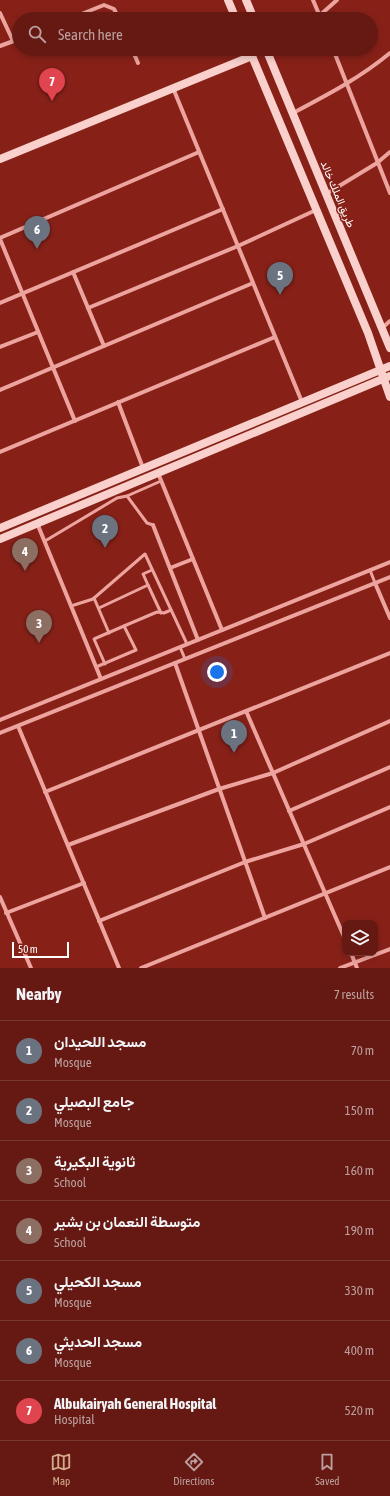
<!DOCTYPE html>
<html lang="en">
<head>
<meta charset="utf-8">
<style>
	:root { --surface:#651912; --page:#6d2620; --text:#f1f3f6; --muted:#bca09f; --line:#793832; --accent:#d6ab8b }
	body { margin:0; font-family:"Asap Condensed",Vazirmatn,sans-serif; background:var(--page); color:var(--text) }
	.controls { position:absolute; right:12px; bottom:12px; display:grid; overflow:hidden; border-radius:8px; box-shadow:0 2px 6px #0003 }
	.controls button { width:36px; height:36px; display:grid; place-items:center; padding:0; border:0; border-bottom:1px solid var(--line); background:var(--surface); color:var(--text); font:20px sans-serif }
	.scale { position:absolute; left:12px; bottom:10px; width:57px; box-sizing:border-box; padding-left:4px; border:2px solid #fff; border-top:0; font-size:11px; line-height:14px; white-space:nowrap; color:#fff; -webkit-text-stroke:3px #872118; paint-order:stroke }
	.you { position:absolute; left:217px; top:672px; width:14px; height:14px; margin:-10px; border:3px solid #fff; border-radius:50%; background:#1a73e8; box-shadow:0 0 0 6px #1a73e833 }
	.badge { display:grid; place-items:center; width:26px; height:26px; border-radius:50%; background:var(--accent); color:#fff; font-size:13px; font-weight:700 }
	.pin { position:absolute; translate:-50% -33px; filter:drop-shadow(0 1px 2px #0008) }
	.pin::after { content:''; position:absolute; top:21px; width:14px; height:12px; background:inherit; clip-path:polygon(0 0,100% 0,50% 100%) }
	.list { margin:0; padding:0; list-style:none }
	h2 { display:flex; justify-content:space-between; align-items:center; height:52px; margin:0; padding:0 16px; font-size:17px }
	h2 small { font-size:13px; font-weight:400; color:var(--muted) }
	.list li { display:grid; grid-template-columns:26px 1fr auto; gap:12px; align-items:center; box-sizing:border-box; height:60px; padding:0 16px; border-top:1px solid var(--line) }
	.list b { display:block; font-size:15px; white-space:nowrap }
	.list p { margin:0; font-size:13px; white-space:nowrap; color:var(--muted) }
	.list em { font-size:13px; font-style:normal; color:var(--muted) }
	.icon { flex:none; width:22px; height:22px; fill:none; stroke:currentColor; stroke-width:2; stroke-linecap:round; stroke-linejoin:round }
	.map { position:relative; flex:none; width:390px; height:968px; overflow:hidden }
	.search { position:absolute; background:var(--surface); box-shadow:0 2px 6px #0003; left:12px; right:12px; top:12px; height:44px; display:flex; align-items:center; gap:10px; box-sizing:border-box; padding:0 14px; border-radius:22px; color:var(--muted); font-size:15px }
	.sheet { height:472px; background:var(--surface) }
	nav { display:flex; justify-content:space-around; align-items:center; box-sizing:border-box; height:56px; border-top:1px solid var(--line); background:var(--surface); font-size:11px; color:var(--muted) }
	nav a { display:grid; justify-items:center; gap:2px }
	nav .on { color:var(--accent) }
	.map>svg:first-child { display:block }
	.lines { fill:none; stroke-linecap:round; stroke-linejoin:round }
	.lane { stroke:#eda49f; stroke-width:3 }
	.street { stroke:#eda49f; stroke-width:4 }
	.secondary { stroke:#f9d0cc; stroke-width:8 }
	.labels { text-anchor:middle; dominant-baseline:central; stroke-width:3; stroke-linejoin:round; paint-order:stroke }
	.street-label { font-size:11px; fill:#fff; stroke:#872118 }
</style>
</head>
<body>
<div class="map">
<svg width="390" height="968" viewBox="0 0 390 968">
	<rect width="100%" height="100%" fill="#872118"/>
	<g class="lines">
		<g class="lane">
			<polyline points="127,496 161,481"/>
			<polyline points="45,541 117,498 127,496 147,523 153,525"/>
			<polyline points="370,570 375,583"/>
			<polyline points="148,585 143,574 152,570"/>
			<polyline points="94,598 109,633"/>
			<polyline points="71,606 93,599 145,554 187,644"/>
			<polyline points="99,608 148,585 161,613"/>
			<polyline points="180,647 185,659"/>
			<polyline points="105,664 94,639 124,626"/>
			<polyline points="96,667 136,650 124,626 157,612 164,613 171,610"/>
		</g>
		<g class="street">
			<polyline points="313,0 321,19"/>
			<polyline points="0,13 13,41"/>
			<polyline points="319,16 337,0"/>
			<polyline points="69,19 104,5 114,9 119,19"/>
			<polyline points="0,46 19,39"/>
			<polyline points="132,49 138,63"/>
			<polyline points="333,49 390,193"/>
			<polyline points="173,88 302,402"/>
			<path d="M 293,113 C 327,95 360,78 390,53"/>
			<polyline points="326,194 377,163 390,152"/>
			<polyline points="0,238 199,152"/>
			<polyline points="0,239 75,421"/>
			<polyline points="73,272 104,346"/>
			<polyline points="0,303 223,209"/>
			<polyline points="88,308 238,246 316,210"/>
			<polyline points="382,328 390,321"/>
			<polyline points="0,347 38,332"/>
			<polyline points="0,390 253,283"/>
			<polyline points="118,402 143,468"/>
			<polyline points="0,452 275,337"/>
			<polyline points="158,473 222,630"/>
			<polyline points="37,523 101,679"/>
			<polyline points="153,525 198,640"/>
			<polyline points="170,568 193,559"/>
			<polyline points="375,583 390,618"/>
			<polyline points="175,663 265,918"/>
			<polyline points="246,711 345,939"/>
			<polyline points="0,720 390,562"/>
			<polyline points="18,726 119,968"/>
			<polyline points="0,733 390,577"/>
			<polyline points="45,792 390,653"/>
			<polyline points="289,811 390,767"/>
			<polyline points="68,845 219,789 273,773 390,721"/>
			<polyline points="0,897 31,968"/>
			<polyline points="6,913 84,883"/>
			<polyline points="99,921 245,862 304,844 390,807"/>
			<polyline points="351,953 357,968"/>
			<polyline points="141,968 390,867"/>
			<polyline points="340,968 390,949"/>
		</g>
		<g class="secondary">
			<polyline points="228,0 236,19"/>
			<polyline points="246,0 254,19"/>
			<polyline points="249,49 368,333 390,397"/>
			<polyline points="266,49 390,348"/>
			<polyline points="0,159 252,56"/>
			<polyline points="0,528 390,366"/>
			<polyline points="0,539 390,376"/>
		</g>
	</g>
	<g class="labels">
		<g class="street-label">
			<text transform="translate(338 194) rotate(67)">طريق الملك خالد</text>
		</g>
	</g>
</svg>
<div class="controls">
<button><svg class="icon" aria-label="layers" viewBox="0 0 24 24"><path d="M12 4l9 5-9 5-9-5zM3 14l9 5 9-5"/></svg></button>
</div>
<div class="scale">50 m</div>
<div class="you"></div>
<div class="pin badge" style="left:234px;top:753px;background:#6b7280">1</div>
<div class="pin badge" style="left:105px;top:548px;background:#6b7280">2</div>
<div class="pin badge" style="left:39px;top:643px;background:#8d6e63">3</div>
<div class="pin badge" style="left:25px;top:571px;background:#8d6e63">4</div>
<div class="pin badge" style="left:280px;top:295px;background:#6b7280">5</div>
<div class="pin badge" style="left:37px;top:249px;background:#6b7280">6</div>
<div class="pin badge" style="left:52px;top:101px;background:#e0444e">7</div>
<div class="search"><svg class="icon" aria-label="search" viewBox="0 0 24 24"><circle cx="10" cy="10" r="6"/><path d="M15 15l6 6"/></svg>Search here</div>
</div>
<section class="sheet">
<h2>Nearby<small>7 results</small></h2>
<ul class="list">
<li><span class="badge" style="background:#6b7280">1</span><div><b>مسجد اللحيدان</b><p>Mosque</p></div><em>70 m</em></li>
<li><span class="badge" style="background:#6b7280">2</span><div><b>جامع البصيلي</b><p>Mosque</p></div><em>150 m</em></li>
<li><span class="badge" style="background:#8d6e63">3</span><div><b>ثانوية البكيرية</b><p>School</p></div><em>160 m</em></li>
<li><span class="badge" style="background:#8d6e63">4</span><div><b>متوسطة النعمان بن بشير</b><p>School</p></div><em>190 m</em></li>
<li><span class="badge" style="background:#6b7280">5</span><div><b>مسجد الكحيلي</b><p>Mosque</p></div><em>330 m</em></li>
<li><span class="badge" style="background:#6b7280">6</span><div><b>مسجد الحديثي</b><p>Mosque</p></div><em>400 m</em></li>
<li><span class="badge" style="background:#e0444e">7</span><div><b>Albukairyah General Hospital</b><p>Hospital</p></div><em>520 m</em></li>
</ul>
</section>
<nav>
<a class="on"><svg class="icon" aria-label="map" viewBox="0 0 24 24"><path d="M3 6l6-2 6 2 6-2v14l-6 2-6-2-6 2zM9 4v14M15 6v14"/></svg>Map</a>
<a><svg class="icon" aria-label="directions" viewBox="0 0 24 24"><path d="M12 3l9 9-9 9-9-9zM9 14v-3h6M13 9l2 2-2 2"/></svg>Directions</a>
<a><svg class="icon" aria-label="saved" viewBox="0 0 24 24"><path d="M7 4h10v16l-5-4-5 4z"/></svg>Saved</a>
</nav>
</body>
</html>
